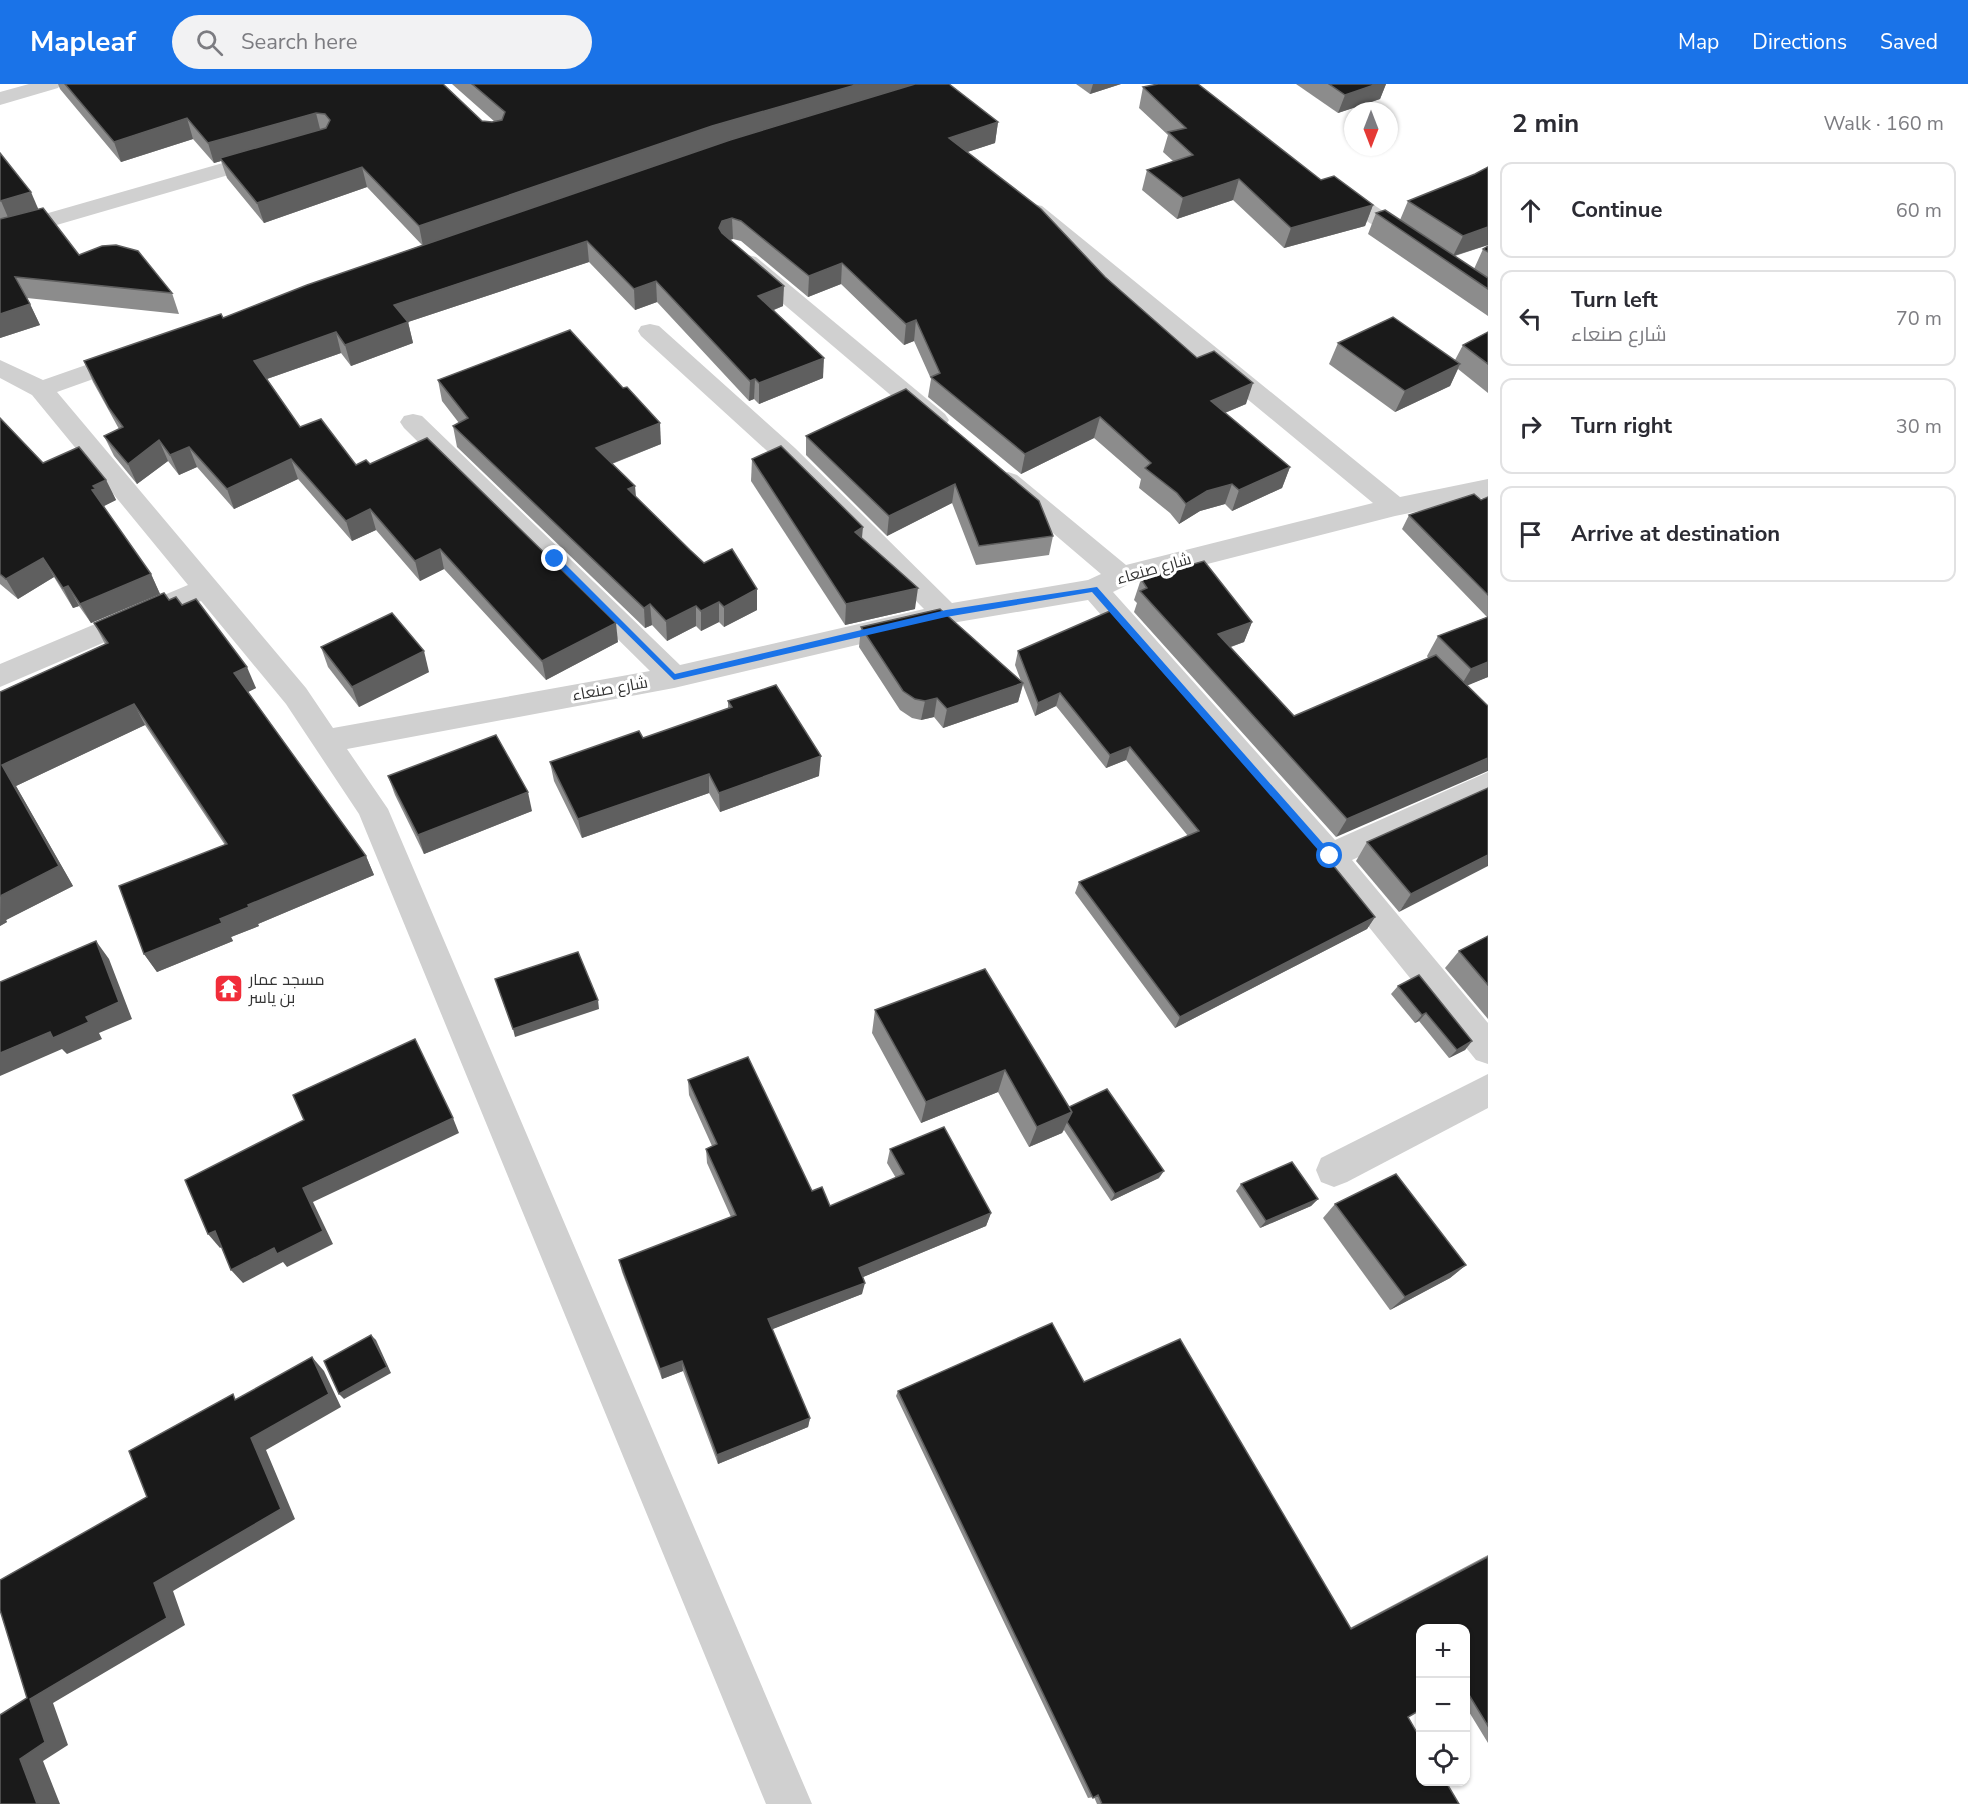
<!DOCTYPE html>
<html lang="en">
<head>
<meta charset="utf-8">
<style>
	:root { --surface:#fff; --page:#f2f2f3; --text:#2b2b33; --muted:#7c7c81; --line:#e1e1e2; --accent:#1a73e8 }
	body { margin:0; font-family:"Nunito Sans",Cairo,sans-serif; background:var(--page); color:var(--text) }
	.controls { position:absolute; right:18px; bottom:18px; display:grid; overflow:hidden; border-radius:12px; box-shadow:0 2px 4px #0004 }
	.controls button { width:54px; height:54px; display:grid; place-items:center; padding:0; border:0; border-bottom:2px solid var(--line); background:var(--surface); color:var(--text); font:30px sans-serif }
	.compass { position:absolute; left:1344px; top:18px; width:54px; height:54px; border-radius:50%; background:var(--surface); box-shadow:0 2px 4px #0004; rotate:180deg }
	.stop { position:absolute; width:18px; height:18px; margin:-14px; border:4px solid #1a73e8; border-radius:50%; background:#fff }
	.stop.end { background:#1a73e8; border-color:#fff; box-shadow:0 2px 6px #0008 }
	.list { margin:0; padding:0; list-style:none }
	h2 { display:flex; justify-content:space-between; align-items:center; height:78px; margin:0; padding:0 24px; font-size:26px }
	h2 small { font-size:20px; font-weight:400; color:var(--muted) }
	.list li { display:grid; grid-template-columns:39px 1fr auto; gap:18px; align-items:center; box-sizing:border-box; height:96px; margin:0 12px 12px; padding:0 12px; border:2px solid var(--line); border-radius:12px }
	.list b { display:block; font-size:22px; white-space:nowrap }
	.list p { margin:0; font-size:20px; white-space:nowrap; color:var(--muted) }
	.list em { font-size:20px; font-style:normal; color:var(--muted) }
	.icon { flex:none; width:33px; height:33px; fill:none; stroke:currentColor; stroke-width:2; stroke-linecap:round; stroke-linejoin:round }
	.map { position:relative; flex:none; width:1488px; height:1720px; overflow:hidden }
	header { display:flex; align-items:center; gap:36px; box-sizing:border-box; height:84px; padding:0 30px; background:var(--accent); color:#fff }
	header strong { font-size:28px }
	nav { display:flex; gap:33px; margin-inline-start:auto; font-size:21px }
	.search { width:420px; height:54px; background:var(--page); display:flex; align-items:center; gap:15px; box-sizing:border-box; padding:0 21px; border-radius:33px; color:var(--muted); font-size:22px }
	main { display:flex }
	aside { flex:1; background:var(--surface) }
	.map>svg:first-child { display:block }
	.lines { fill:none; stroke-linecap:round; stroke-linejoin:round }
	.minor { fill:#d0d0d0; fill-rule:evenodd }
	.wall { fill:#8c8c8c }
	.shaded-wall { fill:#5f5f5f }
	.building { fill:#1a1a1a; stroke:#5f5f5f; stroke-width:1.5 }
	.route { fill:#1a73e8 }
	.labels { text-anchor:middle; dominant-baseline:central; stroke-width:6; stroke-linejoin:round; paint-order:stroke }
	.street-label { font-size:16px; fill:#333; stroke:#fff }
	.poi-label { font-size:16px; fill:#333; stroke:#fff; text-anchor:start }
</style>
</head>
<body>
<header>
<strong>Mapleaf</strong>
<div class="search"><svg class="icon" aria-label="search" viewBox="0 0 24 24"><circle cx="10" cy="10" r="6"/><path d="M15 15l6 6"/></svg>Search here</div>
<nav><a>Map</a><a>Directions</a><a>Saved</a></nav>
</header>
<main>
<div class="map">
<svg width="1488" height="1720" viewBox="0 0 1488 1720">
	<rect width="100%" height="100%" fill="#fff"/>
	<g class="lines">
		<g class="minor">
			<polygon points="29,0 61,0 58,4 0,21 0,8"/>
			<polygon points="265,67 273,68 276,73 273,78 12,154 0,155 0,135 10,140"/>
			<polygon points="1333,97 1341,99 1488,197 1488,215 1480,213 1325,109 1322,104 1325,99"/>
			<polygon points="1034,120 1042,122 1400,413 1488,395 1488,413 1395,432 1129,500 1113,508 1335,756 1488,688 1488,714 1352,776 1488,939 1488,980 1476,976 1319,781 1088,516 946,540 674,604 347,665 388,725 812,1720 766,1720 359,730 286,620 201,517 0,603 0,580 188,501 32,311 0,294 0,276 43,296 123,268 132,265 141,268 144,273 141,278 57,308 306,604 333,644 650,587 404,344 400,338 404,332 413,330 422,332 680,581 924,525 777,376 641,252 638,247 641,242 650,240 659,242 795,364 952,519 1088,496 1101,490 999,403 995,397 999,391 1008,388 1017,391 1126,481 1373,419 1026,132 1023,127 1026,122"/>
			<polygon points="748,171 756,173 945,330 949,336 945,342 936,344 927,342 740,183 736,178 740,173"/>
			<polygon points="1488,990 1488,1024 1347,1098 1334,1103 1321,1098 1316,1086 1321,1074"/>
		</g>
	</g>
	<g class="wall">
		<polygon points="58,0 443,0 482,37 492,38 495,38 452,0 949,0 998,38 995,59 967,68 1246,320 1225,329 1290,383 1282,404 1232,427 1225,420 1200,427 1179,440 1170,429 1139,404 1141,395 1094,354 1021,390 928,313 931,295 914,257 904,261 841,200 808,213 741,157 733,155 729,156 783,222 774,226 823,294 759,320 754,315 749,317 657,218 635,226 589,178 408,238 413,259 351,282 341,269 267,295 300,343 356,381 370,380 618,558 546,596 444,485 420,497 376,446 352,457 298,395 234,425 197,383 179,391 168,377 137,400 114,372 104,352 119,345 93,298 84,277 223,234 422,161 367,103 264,139 227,94 221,77 214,79 193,55 121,78 60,5"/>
		<polygon points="1076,0 1121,0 1090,10"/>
		<polygon points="1296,0 1386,0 1380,15 1338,29"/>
		<polygon points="1143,3 1321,96 1373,121 1365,142 1284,164 1233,116 1177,135 1142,106 1147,86 1173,77 1163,68 1168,51 1139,24"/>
		<polygon points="0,69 38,125 79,171 172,209 179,230 27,214 40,241 0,254 0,135 3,135 0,134"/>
		<polygon points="1408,117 1488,161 1455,172 1474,185 1483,165 1488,163 1488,232 1368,150 1376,129 1400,136"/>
		<polygon points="1488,248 1488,309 1458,285 1450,302 1395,328 1329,280 1338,259 1455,276 1463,261"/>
		<polygon points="438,296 661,360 612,380 636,413 690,466 704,479 757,505 757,526 724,543 719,538 701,547 696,542 667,557 652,541 645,544 457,363 453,342 459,339 442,317"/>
		<polygon points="906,305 1053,452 1049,471 976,481 952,419 887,452 806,371 806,352"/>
		<polygon points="0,334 43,379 106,396 116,416 104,422 105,425 151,490 160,510 91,539 79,522 73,524 54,493 18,515 0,500"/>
		<polygon points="752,375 862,454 915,525 845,541 751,397"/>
		<polygon points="1488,413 1488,593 1467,601 1336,753 1134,528 1137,519 1134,516 1141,495 1252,538 1244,558 1231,563 1294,632 1428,574 1427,572 1438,552 1487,533 1402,445 1409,431 1481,416"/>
		<polygon points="169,516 182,521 256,604 248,608 366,772 374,791 258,840 259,842 231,853 233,857 157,888 144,870 225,761 145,641 16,702 73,802 6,836 7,838 0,842 0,608 105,560 94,539"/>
		<polygon points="861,543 1021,597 1015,581 1018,567 1375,833 1367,845 1175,944 1075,809 1079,798 1188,752 1126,676 1106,684 1056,622 1035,632 1023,601 1018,618 943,644 934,633 921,636 912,634 900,626 859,563"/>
		<polygon points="321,563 429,588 359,623 328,583"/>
		<polygon points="728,617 819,692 720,728 709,709 582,754 554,697 550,678 643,654 728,625"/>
		<polygon points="388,692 532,727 424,770 395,711"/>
		<polygon points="1488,704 1399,828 1356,777 1367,758"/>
		<polygon points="1488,852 1488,935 1445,884 1459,867"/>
		<polygon points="985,885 1069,1023 1159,1094 1111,1117 1064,1046 1062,1049 1029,1063 998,1008 921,1039 872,949 875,926"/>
		<polygon points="1398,902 1472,957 1465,966 1449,974 1419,937 1415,939 1391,910"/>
		<polygon points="688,996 830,1122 896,1094 887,1079 890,1065 991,1129 986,1142 863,1193 862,1210 772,1245 810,1334 808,1343 718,1380 683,1287 662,1295 622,1188 619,1176 731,1133 707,1079 706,1065 712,1062 689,1011"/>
		<polygon points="1241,1100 1318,1115 1311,1122 1260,1144 1236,1107"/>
		<polygon points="1335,1120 1466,1181 1450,1194 1390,1226 1323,1134"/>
		<polygon points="1084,1298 1350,1544 1488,1471 1488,1659 1466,1623 1466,1545 1408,1633 1459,1720 1097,1720 1094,1713 1088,1714 896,1312 898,1307"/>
	</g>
	<g class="shaded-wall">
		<polygon points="859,0 927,0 423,162 419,142 712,42"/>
		<polygon points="1093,0 1121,0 1090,10"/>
		<polygon points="1377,0 1386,0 1380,15 1338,29 1345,11"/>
		<polygon points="316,29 321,49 220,74 221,77 214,79 208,59"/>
		<polygon points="187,34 193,55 121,78 114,58"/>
		<polygon points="998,38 995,59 946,75 949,54"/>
		<polygon points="362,83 367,103 264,139 257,119"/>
		<polygon points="1239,95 1233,116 1177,135 1183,114"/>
		<polygon points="31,108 40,129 10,138 1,117"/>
		<polygon points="1373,121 1365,142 1284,164 1291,144"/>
		<polygon points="732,134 733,155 722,158 719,144 722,137"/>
		<polygon points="1488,143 1488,161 1453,172 1463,152"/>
		<polygon points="587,157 589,178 399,241 394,221"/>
		<polygon points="842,179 841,200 808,213 809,192"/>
		<polygon points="656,197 657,218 635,226 634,205"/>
		<polygon points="784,202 783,222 758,232 758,212"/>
		<polygon points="30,220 40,241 0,254 0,230"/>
		<polygon points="916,236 914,257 904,261 906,240"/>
		<polygon points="408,238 413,259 351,282 345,261"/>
		<polygon points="336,248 341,269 261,297 254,277"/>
		<polygon points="824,274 823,294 759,320 759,299"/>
		<polygon points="1460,280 1450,302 1395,328 1405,307"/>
		<polygon points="755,295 754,315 749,317 750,297"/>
		<polygon points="1253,299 1246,320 1205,337 1211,317"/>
		<polygon points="1100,333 1094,354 1021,390 1025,370"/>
		<polygon points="660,339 661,360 598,385 596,364"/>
		<polygon points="159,356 168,377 137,400 128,380"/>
		<polygon points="189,363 197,383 179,391 170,371"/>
		<polygon points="291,375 298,395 234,425 227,405"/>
		<polygon points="1290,383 1282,404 1232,427 1239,406"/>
		<polygon points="106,396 116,416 104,422 106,425 92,406 93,402"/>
		<polygon points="955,400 952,419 887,452 889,432"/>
		<polygon points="1232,400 1225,420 1200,427 1179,440 1186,420 1207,407"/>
		<polygon points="635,402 637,423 628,405"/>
		<polygon points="370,425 376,446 352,457 346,437"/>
		<polygon points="863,443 861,464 855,448"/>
		<polygon points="440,465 444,485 420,497 415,477"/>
		<polygon points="43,474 54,493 18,515 6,495"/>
		<polygon points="151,490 160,510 91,539 80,520"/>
		<polygon points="68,502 79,522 73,524 63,504"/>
		<polygon points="918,504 915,525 845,541 846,520"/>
		<polygon points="757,505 757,526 724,543 724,523"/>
		<polygon points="719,518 719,538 701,547 701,527"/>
		<polygon points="650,520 652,541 645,544 644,524"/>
		<polygon points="696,522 696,542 667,557 666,537"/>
		<polygon points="1252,538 1244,558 1210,570 1218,550"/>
		<polygon points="616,539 618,558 546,596 542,577"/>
		<polygon points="424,567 429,588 359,623 352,603"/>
		<polygon points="1488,578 1488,593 1459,605 1471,585"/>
		<polygon points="247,583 256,604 244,610 234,589"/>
		<polygon points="1023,599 1018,618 943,644 947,625"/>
		<polygon points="1060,609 1056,622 1035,632 1038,619"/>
		<polygon points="937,614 934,633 921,636 925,617"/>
		<polygon points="134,620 145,641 16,702 73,802 6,836 7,838 0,842 2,681"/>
		<polygon points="1130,663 1126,676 1106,684 1110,671"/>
		<polygon points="821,672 819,692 720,728 719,709"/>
		<polygon points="1488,674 1488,687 1336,753 1347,735"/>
		<polygon points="709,690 709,709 582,754 578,735"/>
		<polygon points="528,708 532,727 424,770 418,751"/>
		<polygon points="1488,771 1488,782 1399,828 1411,810"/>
		<polygon points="366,772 374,791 258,840 259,842 231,853 233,857 157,888 144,870 248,821"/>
		<polygon points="1375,833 1367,845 1175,944 1180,933"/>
		<polygon points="96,857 109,875 132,935 99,949 102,955 67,970 62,965 0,992 0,969 86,933"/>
		<polygon points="598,916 599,925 515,953 513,945"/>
		<polygon points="1426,929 1419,937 1415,939 1422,931"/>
		<polygon points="1472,957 1465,966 1449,974 1457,966"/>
		<polygon points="1005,986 998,1008 921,1039 926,1018"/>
		<polygon points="1072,1028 1062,1049 1029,1063 1037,1043"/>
		<polygon points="453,1034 459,1049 313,1118 333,1160 287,1183 283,1178 243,1199 231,1186 303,1104"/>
		<polygon points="1164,1087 1159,1094 1111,1117 1115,1110"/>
		<polygon points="1318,1115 1311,1122 1260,1144 1266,1137"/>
		<polygon points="991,1129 986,1142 856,1196 859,1184"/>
		<polygon points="215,1147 227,1160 220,1164 208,1150"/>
		<polygon points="1466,1181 1450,1194 1390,1226 1405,1213"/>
		<polygon points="865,1199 862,1210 768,1247 768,1235"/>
		<polygon points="371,1251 376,1256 391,1289 344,1315 339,1310"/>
		<polygon points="312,1273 324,1287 341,1323 266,1366 295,1435 173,1507 185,1541 53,1619 68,1661 43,1677 60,1720 37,1720 20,1675 30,1615 154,1499 251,1354"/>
		<polygon points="682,1277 683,1287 662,1295 660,1285"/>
		<polygon points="810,1334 808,1343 718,1380 717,1371"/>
	</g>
	<g class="building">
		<polygon points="65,0 443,0 482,37 492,38 502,36 505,28 472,0 859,0 712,42 419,142 362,83 257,119 220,74 326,44 330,36 325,30 316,29 208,59 187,34 114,58"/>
		<polygon points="915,0 949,0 998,38 949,54 1041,125 1105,193 1197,274 1214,267 1253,299 1211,317 1290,383 1239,406 1232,400 1207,407 1186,420 1177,409 1145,384 1151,379 1100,333 1025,370 931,293 940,289 916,236 906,240 842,179 809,192 741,137 732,134 722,137 719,144 722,149 784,202 758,212 824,274 759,299 755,295 750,297 656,197 634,205 587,157 394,221 408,238 345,261 336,248 254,277 300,343 321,335 356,381 366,376 370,380 427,354 616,539 542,577 440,465 415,477 370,425 346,437 291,375 227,405 189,363 170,371 159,356 128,380 104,352 123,343 109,324 84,277 221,230 223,234 307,201 730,56"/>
		<polygon points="1158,0 1198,0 1321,96 1334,92 1373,121 1291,144 1239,95 1183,114 1147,86 1193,71 1168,48 1186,44 1143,3"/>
		<polygon points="1329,0 1377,0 1345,11"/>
		<polygon points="0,69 31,108 0,117"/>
		<polygon points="1488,83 1488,143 1463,152 1408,117 1475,90"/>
		<polygon points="43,124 79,171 102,162 116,161 138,167 172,209 15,193 30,220 0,230 0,135"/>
		<polygon points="1385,126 1488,194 1488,205 1376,129"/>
		<polygon points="1488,162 1488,168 1483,165"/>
		<polygon points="1393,233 1460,280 1405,307 1338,259"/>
		<polygon points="570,246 623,304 627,303 660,339 596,364 635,402 628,405 690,466 704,479 732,465 757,505 724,523 719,518 701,527 696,522 666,537 650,520 644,524 453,342 468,334 438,296"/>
		<polygon points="1488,248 1488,280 1463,261"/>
		<polygon points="906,305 1039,417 1053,452 979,462 955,400 889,432 806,352"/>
		<polygon points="0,334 43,379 79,363 106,396 93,402 96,405 92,406 151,490 80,520 68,502 63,504 43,474 6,495 0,490"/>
		<polygon points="781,362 863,443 855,448 918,504 846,520 752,375"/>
		<polygon points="1474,410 1481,416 1488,413 1488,511 1409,431"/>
		<polygon points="1204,477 1252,538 1218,550 1294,632 1436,571 1488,622 1488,674 1347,735 1140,507 1147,504 1141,495"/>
		<polygon points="164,509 169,516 176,513 182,521 196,515 247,583 234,589 366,772 248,821 249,823 220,835 222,839 144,870 119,802 227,760 134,620 2,681 59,782 0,812 0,608 108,559 94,539"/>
		<polygon points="940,525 1023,599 947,625 937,614 925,617 915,615 903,607 861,543"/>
		<polygon points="1110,527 1324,770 1375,833 1180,933 1079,798 1199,747 1130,663 1110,671 1060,609 1038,619 1018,567"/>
		<polygon points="392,529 424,567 352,603 321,563"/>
		<polygon points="1488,533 1488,578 1471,585 1438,552"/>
		<polygon points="776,601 821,672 719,709 709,690 578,735 550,678 639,647 643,654 732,623 728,617"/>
		<polygon points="496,651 528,708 418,751 388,692"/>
		<polygon points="1488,704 1488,771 1411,810 1367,758"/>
		<polygon points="1488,852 1488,901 1459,867"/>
		<polygon points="96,857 119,918 86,933 89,938 53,954 50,948 0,969 0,898"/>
		<polygon points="578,868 598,916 513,945 495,895"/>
		<polygon points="985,885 1072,1028 1037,1043 1005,986 926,1018 875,926"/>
		<polygon points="1419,891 1472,957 1457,966 1426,929 1422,931 1398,902"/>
		<polygon points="415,955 453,1034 303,1104 323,1147 277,1170 274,1164 231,1186 215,1147 208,1150 185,1096 304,1036 293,1011"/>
		<polygon points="748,973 812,1107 822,1103 830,1122 904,1090 890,1065 944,1043 991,1129 859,1184 865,1199 768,1235 810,1334 717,1371 682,1277 660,1285 619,1176 736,1131 706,1065 717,1060 688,996"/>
		<polygon points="1107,1005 1164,1087 1115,1110 1067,1038 1072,1028 1069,1023"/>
		<polygon points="1292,1078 1318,1115 1266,1137 1241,1100"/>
		<polygon points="1396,1090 1466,1181 1405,1213 1335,1120"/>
		<polygon points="1052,1239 1084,1298 1180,1255 1351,1545 1488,1473 1488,1642 1466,1606 1466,1545 1420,1545 1420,1626 1408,1633 1420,1654 1420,1698 1446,1698 1459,1720 1102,1720 1098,1711 1093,1714 898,1307"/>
		<polygon points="371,1251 387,1283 339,1310 324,1277"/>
		<polygon points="312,1273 329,1310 251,1354 281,1425 154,1499 167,1534 30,1615 45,1658 20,1675 37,1720 0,1720 0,1631 27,1614 0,1526 0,1496 147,1413 129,1367 233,1310 235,1316"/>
	</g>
	<polygon class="route" points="553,473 558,473 675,590 946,526 1097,503 1334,772 1333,775 1326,775 1092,508 946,533 674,596 553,477"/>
	<defs>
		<symbol id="temple-square" viewBox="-11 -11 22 22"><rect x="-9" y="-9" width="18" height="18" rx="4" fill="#f12d3a" stroke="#fff"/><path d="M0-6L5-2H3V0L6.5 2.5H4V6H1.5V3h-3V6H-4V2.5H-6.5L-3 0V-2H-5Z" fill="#fff"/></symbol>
	</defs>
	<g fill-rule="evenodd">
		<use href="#temple-square" x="212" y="888" width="33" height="33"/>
	</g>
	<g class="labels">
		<g class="street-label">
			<text transform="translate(1154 485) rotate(-16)">شارع صنعاء</text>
			<text transform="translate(610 605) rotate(-10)">شارع صنعاء</text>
		</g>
		<g class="poi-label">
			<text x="249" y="896">مسجد عمار<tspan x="249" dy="18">بن ياسر</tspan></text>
		</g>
	</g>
</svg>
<div class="controls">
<button>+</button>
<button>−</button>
<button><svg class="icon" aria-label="locate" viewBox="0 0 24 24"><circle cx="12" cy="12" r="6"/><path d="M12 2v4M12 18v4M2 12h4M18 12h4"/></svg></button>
</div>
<svg class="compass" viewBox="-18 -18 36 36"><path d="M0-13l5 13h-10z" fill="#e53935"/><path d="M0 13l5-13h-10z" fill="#7c7c81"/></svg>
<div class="stop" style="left:1330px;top:772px"></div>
<div class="stop end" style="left:555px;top:475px"></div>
</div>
<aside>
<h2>2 min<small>Walk · 160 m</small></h2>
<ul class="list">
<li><svg class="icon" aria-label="ahead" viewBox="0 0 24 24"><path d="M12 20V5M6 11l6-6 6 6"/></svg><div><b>Continue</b></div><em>60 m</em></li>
<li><svg class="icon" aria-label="left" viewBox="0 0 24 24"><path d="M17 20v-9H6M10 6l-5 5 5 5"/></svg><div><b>Turn left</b><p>شارع صنعاء</p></div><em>70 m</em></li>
<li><svg class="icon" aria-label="right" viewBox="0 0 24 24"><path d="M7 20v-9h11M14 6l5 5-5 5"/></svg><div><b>Turn right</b></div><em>30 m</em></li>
<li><svg class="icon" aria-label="arrive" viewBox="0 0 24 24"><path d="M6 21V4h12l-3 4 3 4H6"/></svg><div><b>Arrive at destination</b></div></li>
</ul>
</aside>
</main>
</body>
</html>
